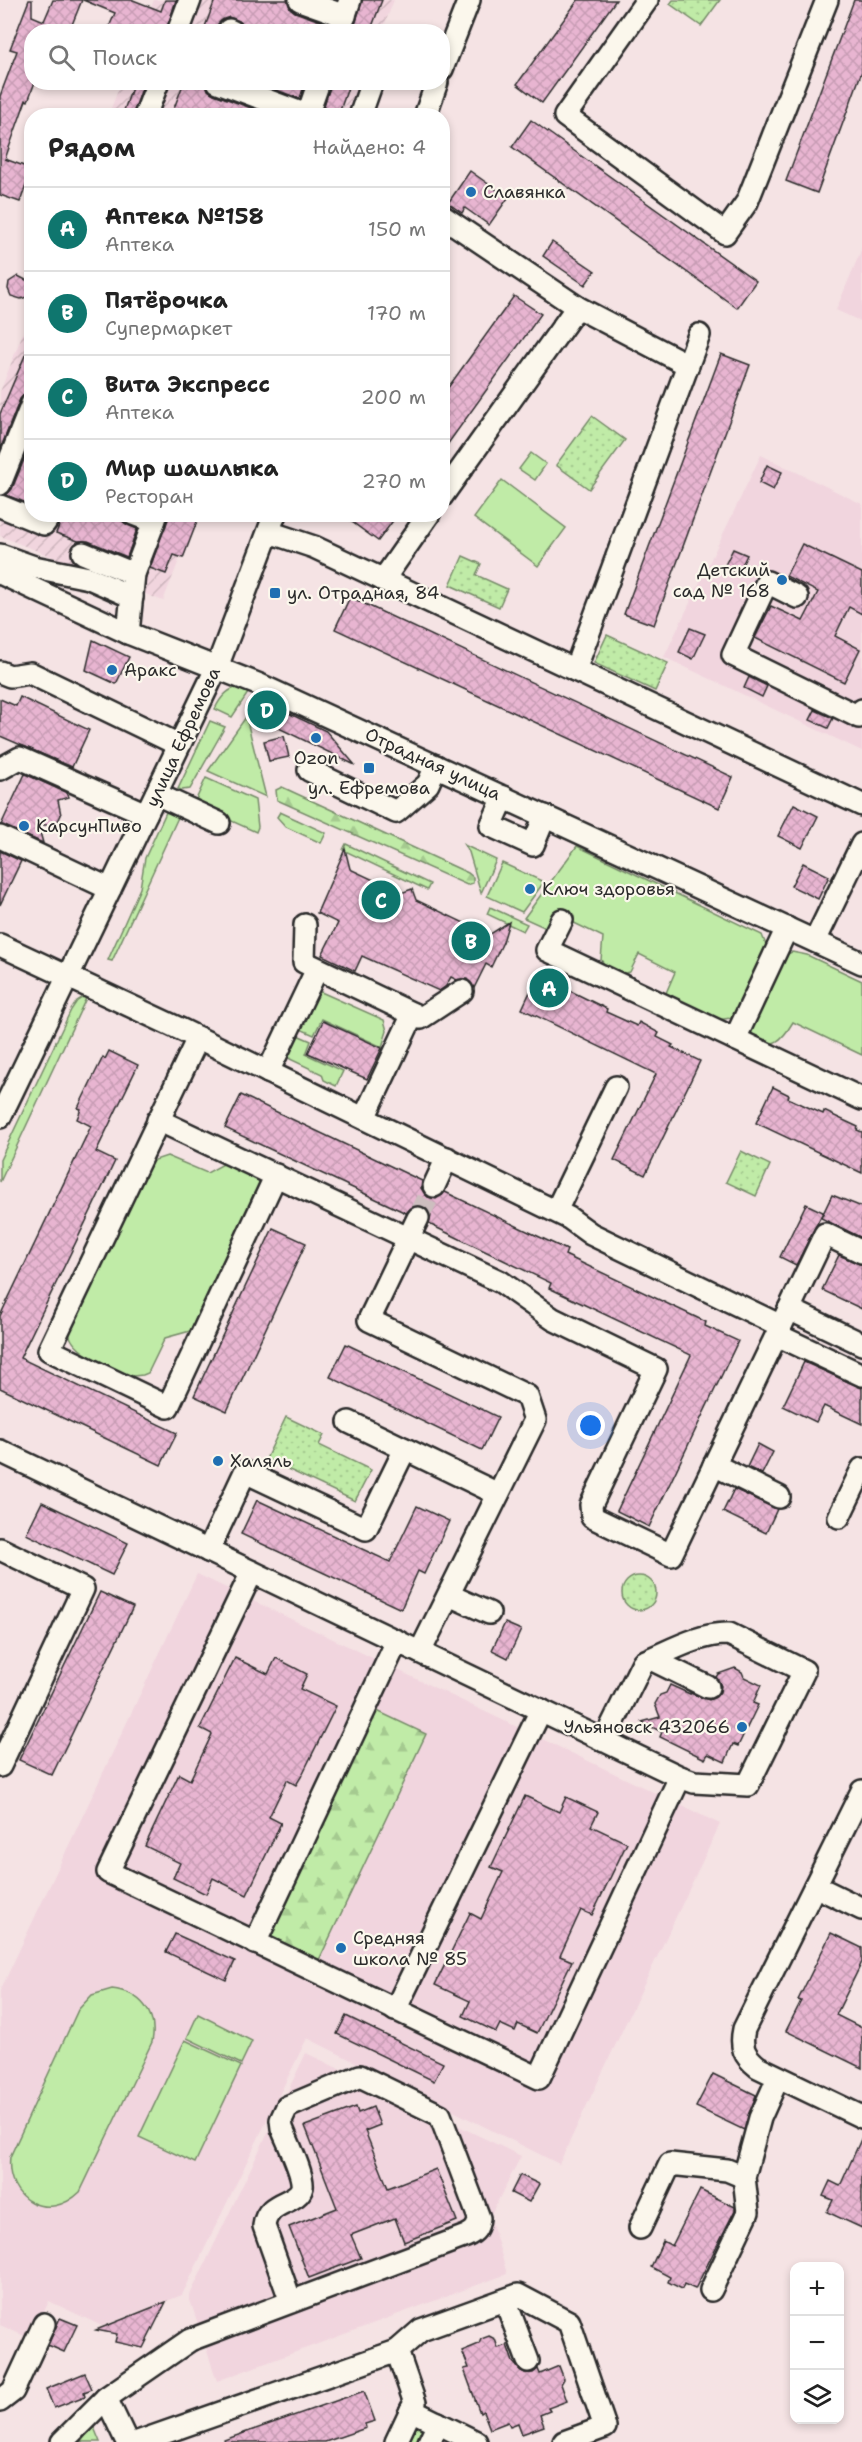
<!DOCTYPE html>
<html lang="ru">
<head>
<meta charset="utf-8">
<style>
	:root { --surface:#fff; --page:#f2f2f2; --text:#222; --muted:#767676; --line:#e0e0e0; --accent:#0f766e }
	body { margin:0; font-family:"Shantell Sans",sans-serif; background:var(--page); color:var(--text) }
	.controls { position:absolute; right:18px; bottom:18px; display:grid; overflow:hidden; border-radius:12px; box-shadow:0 3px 9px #0003 }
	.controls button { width:54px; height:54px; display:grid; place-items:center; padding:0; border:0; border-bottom:2px solid var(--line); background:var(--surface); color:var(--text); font:30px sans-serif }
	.you { position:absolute; left:591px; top:1426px; width:21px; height:21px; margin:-15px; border:4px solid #fff; border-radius:50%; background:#1a73e8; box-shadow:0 0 0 9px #1a73e833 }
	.badge { display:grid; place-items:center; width:39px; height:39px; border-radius:50%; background:var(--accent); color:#fff; font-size:20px; font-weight:700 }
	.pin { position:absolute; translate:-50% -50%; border:3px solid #fff; box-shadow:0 2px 6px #0006 }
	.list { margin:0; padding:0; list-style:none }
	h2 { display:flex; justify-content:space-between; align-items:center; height:78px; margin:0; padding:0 24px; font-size:26px }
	h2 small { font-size:20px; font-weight:400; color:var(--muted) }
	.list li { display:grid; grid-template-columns:39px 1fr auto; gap:18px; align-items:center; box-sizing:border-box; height:84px; padding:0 24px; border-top:2px solid var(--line) }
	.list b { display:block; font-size:22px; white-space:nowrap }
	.list p { margin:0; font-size:20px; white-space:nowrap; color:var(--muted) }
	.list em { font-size:20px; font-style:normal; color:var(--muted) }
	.icon { flex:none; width:33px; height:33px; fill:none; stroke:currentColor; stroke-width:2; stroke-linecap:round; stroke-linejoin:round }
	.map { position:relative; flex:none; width:862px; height:2442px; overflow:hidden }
	.search { position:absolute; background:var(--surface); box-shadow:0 3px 9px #0003; left:24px; top:24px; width:426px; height:66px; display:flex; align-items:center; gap:15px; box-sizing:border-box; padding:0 21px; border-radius:24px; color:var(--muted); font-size:22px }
	.panel { position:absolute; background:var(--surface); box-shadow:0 3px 9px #0003; left:24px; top:108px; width:426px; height:414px; border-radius:24px }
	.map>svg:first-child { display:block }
	.built { fill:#f1d5de }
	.industrial { fill:url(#industrial-furrows) }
	.grass { fill:#c0eba7; stroke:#768b69; stroke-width:1.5 }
	.forest { fill:url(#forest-firs); stroke:#768b69; stroke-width:1.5 }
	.park { fill:url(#park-dots); stroke:#768b69; stroke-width:1.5 }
	.building { fill:url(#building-cross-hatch); stroke:#2b2b2b; stroke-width:1.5 }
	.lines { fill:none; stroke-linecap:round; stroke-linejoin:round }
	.minor-tunnel { stroke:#cdbebf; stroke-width:21; stroke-dasharray:21 10; stroke-linecap:butt }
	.minor-casing { stroke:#2b2b2b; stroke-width:26 }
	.minor { stroke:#fbf7ec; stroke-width:21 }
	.poi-dot { fill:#1f6fb2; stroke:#fbf7ec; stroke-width:2 }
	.labels { text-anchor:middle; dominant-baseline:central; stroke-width:4.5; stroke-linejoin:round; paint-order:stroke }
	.poi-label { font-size:18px; fill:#2b2b2b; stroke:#fbf7ec; text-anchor:start }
	.street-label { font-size:18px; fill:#2b2b2b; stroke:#fbf7ec }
</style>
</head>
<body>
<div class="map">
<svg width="862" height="2442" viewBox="0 0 862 2442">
	<defs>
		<pattern id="industrial-furrows" width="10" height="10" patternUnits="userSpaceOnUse" patternTransform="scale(1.5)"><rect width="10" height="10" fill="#f1d5de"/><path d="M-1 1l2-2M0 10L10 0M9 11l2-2" fill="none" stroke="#cfb7bf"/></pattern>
		<pattern id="forest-firs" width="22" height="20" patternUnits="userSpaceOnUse" patternTransform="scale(1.5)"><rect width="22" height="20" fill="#c0eba7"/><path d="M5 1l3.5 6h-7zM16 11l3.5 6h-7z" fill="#a5ca90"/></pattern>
		<pattern id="park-dots" width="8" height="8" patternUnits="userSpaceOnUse" patternTransform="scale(1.5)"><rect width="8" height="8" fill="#c0eba7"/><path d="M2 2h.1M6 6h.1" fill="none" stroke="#a5ca90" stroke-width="1.8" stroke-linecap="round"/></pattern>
		<pattern id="building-cross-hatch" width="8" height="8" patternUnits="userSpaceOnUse" patternTransform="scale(1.5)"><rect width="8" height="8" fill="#e8b5d1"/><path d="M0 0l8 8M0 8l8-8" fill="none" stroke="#c79cb4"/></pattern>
	</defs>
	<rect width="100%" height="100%" fill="#f5e3e4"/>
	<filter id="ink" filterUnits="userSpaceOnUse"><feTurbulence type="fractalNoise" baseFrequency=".0167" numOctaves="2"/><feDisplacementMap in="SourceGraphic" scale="12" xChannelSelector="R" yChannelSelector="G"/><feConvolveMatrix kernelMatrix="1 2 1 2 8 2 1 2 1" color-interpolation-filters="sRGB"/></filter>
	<g filter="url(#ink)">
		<g class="built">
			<polygon points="862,248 862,322 836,310"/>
			<polygon points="761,455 862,504 862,751 664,657"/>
			<polygon points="197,1574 720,1824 559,2164 307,2038 182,2295 102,2326 49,2301 31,2339 0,2325 0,1991"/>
			<polygon points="306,2053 521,2156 490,2216 507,2274 217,2381 189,2297"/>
		</g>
		<g class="industrial">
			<polygon points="154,0 394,0 382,31 141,32"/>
			<polygon points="121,83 362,83 349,115 108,116"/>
			<polygon points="31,312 32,514 197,515 163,601 0,536 0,392"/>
		</g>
		<g class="grass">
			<polygon points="531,453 546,464 535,480 519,469"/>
			<polygon points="502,480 566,528 538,566 474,518"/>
			<path d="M 239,687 L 250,690 L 232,717 L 215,709 C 220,698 227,689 239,687 Z"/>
			<polygon points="246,717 266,797 208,771"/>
			<polygon points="210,721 225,727 190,789 182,790 178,789"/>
			<polygon points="206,778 255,800 258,827 256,832 194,804"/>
			<polygon points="168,808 180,813 112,961 108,960 140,888 145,858"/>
			<polygon points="280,812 326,833 321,843 286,827 277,817"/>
			<polygon points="346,844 430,884 427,890 343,850"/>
			<polygon points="464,845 496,860 481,893 469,852"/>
			<path d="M 577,846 L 762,935 L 766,945 L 765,951 L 737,1011 L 731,1018 L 717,1020 L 668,997 L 666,993 L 675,972 L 639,954 L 630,972 C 619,976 607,969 601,960 L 603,937 L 562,917 L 555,932 L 524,918 Z"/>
			<polygon points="502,863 544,882 522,912 487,896"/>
			<polygon points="490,907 527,924 523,931 487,914"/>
			<path d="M 792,952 L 807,955 L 862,981 L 862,1055 L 793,1022 C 783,1039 772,1053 752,1035 L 750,1027 L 785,955 Z"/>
			<polygon points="321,992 384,1020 387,1031 382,1047 322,1019 314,1035 298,1028 317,993"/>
			<polygon points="88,994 0,1182 0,1160 71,1010 77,1001"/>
			<polygon points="295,1034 311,1041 306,1054 343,1071 336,1086 324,1080 322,1074 290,1059 288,1052"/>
			<path d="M 167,1156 L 207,1173 L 225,1163 L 258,1177 L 259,1184 L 190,1331 L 165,1338 L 148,1373 L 143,1375 L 133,1376 C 115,1370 71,1353 69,1332 L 149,1162 Z"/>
			<path d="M 112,1989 C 140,1992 158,2013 152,2042 L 80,2192 C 48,2223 5,2200 10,2157 L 78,2010 L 92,1995 Z"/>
			<polygon points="198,2014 252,2041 241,2064 187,2038"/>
			<polygon points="185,2040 241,2066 195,2163 139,2137"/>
			<polygon points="415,2424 426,2429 420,2442 406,2442"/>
			<polygon points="93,2425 100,2442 81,2442"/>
		</g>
		<g class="forest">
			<polygon points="282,787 468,873 473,877 473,883 467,885 277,800 276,790"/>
			<polygon points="375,1710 426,1734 319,1960 268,1936"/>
		</g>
		<g class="park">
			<polygon points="673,0 720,0 701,26 670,4"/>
			<polygon points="592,416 625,440 589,489 556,465"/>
			<polygon points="463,556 481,564 476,575 507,589 499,607 450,585"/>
			<polygon points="607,635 668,663 655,691 594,663"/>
			<polygon points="741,1151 770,1165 756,1196 726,1182"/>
			<polygon points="286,1417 324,1435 319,1445 371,1470 355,1501 266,1459"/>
			<circle cx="639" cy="1593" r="17"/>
		</g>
		<g class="building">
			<polygon points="29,0 32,0 32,16 44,21 53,0 82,0 69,32 32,32 32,82 35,82 28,101 26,100 5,159 32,169 20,202 0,195 0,96 17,51 10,49"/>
			<polygon points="83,0 133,0 161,11 165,0 176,0 166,32 107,32 115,13"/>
			<polygon points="215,0 288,0 290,8 295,12 328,24 327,32 254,32 245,28 239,21 229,17 218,24 216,32 203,32"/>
			<polygon points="362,0 382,0 370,32 353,32"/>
			<polygon points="578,0 616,0 542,103 517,84"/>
			<polygon points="854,0 862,0 862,71 817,193 786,181"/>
			<polygon points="134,82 144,82 133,116 122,116"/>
			<polygon points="184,82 206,82 208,90 214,94 272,116 171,116"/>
			<polygon points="256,82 305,82 300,99"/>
			<polygon points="331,82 350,82 338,116 321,116"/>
			<polygon points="531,120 756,281 737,308 512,147"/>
			<polygon points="470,171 508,198 489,225 465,208 462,213 448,203"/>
			<polygon points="552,242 595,271 585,285 543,256"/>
			<polygon points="18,276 28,281 32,287 32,295 21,299 11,296 8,289 9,282"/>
			<polygon points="514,296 541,314 442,452 442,396"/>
			<polygon points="32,339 32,391 25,394 20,399 0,450 0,414"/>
			<polygon points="721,354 750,365 654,625 624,614"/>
			<polygon points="32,440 32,505 6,495 12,489"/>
			<polygon points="767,465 782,472 773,490 759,483"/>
			<polygon points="64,514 109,514 137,529 127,557 88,541 78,541 56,533"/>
			<polygon points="169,514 200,514 183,558 174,555 166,574 150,568"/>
			<polygon points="341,514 398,514 378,541"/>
			<polygon points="802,544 862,573 862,614 849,607 835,636 860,649 844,682 755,638 771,606 803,621 818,592 786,576"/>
			<polygon points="733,549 747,555 738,573 724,567"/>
			<polygon points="350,597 733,777 719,808 335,629"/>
			<polygon points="690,628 705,634 693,659 679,652"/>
			<polygon points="93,640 129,657 116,684 86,670"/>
			<polygon points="749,677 767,686 762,697 744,688"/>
			<polygon points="20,697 89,730 72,767 0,736 0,699 16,706"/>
			<polygon points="263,701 326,731 355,765 256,717"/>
			<polygon points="815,710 833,718 828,728 810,720"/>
			<polygon points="284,736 289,757 269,761 264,741"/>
			<polygon points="25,774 67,793 69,797 58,800 61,815 56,825 38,825 43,843 1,825"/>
			<polygon points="794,804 818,816 802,848 778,836"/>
			<polygon points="345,849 350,869 401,893 412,889 416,900 489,935 509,922 503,942 491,967 486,964 474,988 467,979 457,980 451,977 446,986 439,991 362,956 355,971 322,955 338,923 317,913"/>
			<polygon points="0,851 21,861 0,905"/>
			<polygon points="803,863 829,876 818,899 791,886"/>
			<polygon points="538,975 607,1009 606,1012 637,1026 639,1022 659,1033 657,1037 673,1045 671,1047 700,1061 645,1175 614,1160 656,1074 522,1009"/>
			<polygon points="323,1021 382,1048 367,1079 308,1053"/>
			<polygon points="109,1051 138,1065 96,1152 115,1161 20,1358 177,1433 161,1465 0,1388 0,1316 91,1126 77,1119 81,1109 78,1108 103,1057 105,1059"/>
			<polygon points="773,1087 789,1095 788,1098 823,1114 824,1111 858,1127 857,1130 862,1132 862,1173 756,1123"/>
			<polygon points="241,1095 422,1181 421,1188 428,1197 436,1199 445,1192 567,1250 565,1255 706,1322 705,1326 738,1341 649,1527 617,1511 691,1355 549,1288 551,1283 429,1224 431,1216 424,1207 416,1205 406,1213 225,1128"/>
			<polygon points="832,1195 862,1207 862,1238 821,1218"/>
			<polygon points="806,1204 823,1212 796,1265 780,1257"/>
			<polygon points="273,1228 306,1243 227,1411 194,1396"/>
			<polygon points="839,1255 862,1265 862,1309 822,1290"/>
			<polygon points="346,1344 498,1417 482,1450 330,1377"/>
			<polygon points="804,1362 862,1388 862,1424 824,1406 816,1422 783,1406"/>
			<polygon points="758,1444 773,1452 762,1474 747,1467"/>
			<polygon points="734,1489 777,1509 766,1533 723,1512"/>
			<polygon points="257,1500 390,1562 417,1506 449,1521 424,1574 418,1571 401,1609 241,1534"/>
			<polygon points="42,1502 128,1543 112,1575 26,1534"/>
			<polygon points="100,1592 133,1607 52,1775 19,1760"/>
			<polygon points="505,1623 521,1630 508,1658 492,1650"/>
			<polygon points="235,1658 268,1674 276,1658 307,1674 300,1689 336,1706 301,1777 296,1785 287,1780 269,1817 281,1823 247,1895 213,1878 206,1894 173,1878 180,1863 145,1846 179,1774 190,1780 212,1734 200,1728"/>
			<polygon points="735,1668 742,1672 744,1677 761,1685 753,1703 758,1705 738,1746 733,1744 725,1762 708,1754 705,1759 660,1737 662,1732 642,1722 660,1717 655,1704 660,1695 666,1693 670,1685 690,1694 690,1693 709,1700 716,1697 720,1692 721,1686 716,1677 718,1674"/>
			<polygon points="525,1796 559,1812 566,1797 598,1812 591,1826 627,1843 592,1915 581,1910 560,1956 572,1961 537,2033 518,2024 515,2031 500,2024 496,2032 463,2016 470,2001 435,1985 470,1913 481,1919 503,1872 491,1867"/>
			<polygon points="831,1933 862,1948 862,1962 836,2015 862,2028 862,2068 786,2031 801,2001 798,2000"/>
			<polygon points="175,1934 235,1961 226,1980 166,1952"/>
			<polygon points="346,2016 443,2063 434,2081 337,2034"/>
			<polygon points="713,2074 756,2095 744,2130 696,2107"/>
			<polygon points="356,2107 358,2113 373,2107 380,2125 365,2131 388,2188 436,2169 457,2221 404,2242 395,2218 351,2235 361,2258 309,2278 289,2227 337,2208 305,2126"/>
			<polygon points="862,2137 862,2228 827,2212 833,2200 823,2196 830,2181 840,2186"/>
			<polygon points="520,2175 539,2184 529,2202 511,2193"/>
			<polygon points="700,2190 735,2207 735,2210 695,2289 684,2284 682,2289 668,2282 670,2277 651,2267 663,2241 672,2246"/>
			<polygon points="166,2302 143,2348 115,2342 117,2334 96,2330"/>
			<polygon points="60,2318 77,2325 64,2352 48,2345"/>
			<polygon points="489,2336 495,2339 498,2348 507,2345 513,2362 520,2370 525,2373 533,2373 538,2369 540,2374 559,2366 564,2379 561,2384 567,2401 548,2408 550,2411 540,2415 544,2426 522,2434 518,2423 510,2426 508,2422 490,2429 483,2411 480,2413 464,2369 469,2368 462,2351 479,2344 481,2339"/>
			<polygon points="85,2373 92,2389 84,2392 85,2396 54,2408 46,2389"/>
			<polygon points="364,2391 375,2421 365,2424 366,2428 325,2442 224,2442 224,2440"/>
		</g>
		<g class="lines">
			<polyline class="minor-tunnel" points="418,1218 434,1186"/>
			<defs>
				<g id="minor">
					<polyline points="300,0 345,16"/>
					<polyline points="647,0 565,116 725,233 747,202 827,0"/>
					<polyline points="229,30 233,32"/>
					<polyline points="178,32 190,0"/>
					<polyline points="339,32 350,0"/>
					<polyline points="442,69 469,0"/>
					<polyline points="218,82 307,115"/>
					<polyline points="145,116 158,82"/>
					<polyline points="307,116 319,82"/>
					<polyline points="360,116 372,82"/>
					<polyline points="425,116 437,82"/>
					<polyline points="442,216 577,307 688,365"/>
					<polyline points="0,484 32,404"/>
					<polyline points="442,496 577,307"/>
					<polyline points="0,506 44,524 51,514"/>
					<polyline points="133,514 154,522"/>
					<polyline points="269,532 314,547 862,805"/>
					<polyline points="83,553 134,574"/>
					<polyline points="0,555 34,567 89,578 132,597"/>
					<polyline points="0,573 128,633 260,685 862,963"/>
					<polyline points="383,580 429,514"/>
					<polyline points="797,597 767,582 733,655 859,717 862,710"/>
					<polyline points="128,633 134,574 157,514"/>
					<polyline points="575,670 699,335"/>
					<polyline points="0,672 10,676 30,673 179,745"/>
					<polyline points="0,769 20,758 146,814"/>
					<polyline points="309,770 396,812 428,784 436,766"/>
					<polyline points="156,794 219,823"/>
					<polyline points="504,797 491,826 533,845 545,816"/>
					<polyline points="0,837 110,889"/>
					<polyline points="562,920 547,950 735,1039 787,928"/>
					<polyline points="305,925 304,962 413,1014 421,1018 462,991"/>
					<polyline points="815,941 862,844"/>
					<polyline points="0,945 182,1030 569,1218 591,1234 781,1326"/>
					<polyline points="198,1038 49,1350 168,1407 276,1175"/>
					<polyline points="735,1039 862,1099"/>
					<polyline points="268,1072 317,969"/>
					<polyline points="0,1117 217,667 275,514"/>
					<polyline points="364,1118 413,1014"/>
					<polyline points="158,1120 501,1282 553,1319 656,1369 591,1505 592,1517 671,1555 825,1234 862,1252"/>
					<polyline points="434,1186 447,1158"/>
					<polyline points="556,1211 616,1087"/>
					<polyline points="418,1218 369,1320 527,1396 535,1420 420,1652"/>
					<polyline points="789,1309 862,1344"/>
					<polyline points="777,1335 862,1375"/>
					<polyline points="349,1422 405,1449"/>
					<path d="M 0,1451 L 680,1777 L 694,1782 L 748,1785 L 804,1671 L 729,1634 C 700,1633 670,1651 643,1662 L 604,1741"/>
					<polyline points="714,1465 779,1497"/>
					<polyline points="839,1517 862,1469"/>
					<polyline points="0,1549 83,1589 0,1766"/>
					<polyline points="208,1551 245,1472 366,1529 405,1449 498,1494"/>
					<polyline points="252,1572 108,1872 539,2078 680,1777"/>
					<polyline points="449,1595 489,1613"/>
					<polyline points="651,1659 708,1687"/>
					<path d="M 862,1791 L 744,2029 C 740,2047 744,2056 758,2067 L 862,2117"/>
					<polyline points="815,1886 862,1909"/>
					<polyline points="255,1943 397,1641"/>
					<polyline points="395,2010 541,1710"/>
					<polyline points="640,2228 670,2164 727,2170 744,2177"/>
					<polyline points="711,2290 748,2212 744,2177 760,2118 778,2078"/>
					<polyline points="505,2300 528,2361"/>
					<polyline points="397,2351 421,2330 518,2295 569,2322 605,2427 564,2442"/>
					<path d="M 106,2398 L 190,2340 L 466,2236 C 475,2232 478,2228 479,2218 L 440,2115 L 360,2076 L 287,2107 L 281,2120 L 282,2128 C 287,2141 304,2175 302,2187 C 298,2205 267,2199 264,2226 L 291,2302"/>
					<polyline points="0,2401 13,2391 44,2324"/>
					<polyline points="62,2442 106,2398 127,2442"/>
					<polyline points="138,2442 397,2351 415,2403 411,2410 476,2442"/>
					<polyline points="396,2442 411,2410"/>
					<polyline points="429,2442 438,2423"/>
				</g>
			</defs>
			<use href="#minor" class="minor-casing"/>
			<use href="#minor" class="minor"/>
		</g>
	</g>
	<g class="poi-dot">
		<circle cx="471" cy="192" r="6"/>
		<circle cx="782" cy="580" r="6"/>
		<rect x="269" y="587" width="12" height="12" rx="3"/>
		<circle cx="112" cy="670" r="6"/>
		<circle cx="316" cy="738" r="6"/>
		<rect x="363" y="762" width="12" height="12" rx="3"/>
		<circle cx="24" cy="826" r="6"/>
		<circle cx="530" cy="889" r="6"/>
		<circle cx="218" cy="1461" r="6"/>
		<circle cx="742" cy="1727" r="6"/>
		<circle cx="341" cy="1948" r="6"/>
	</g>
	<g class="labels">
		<g class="poi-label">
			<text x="483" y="192">Славянка</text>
			<text x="770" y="570" text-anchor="end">Детский<tspan x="770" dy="21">сад № 168</tspan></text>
			<text x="287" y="593">ул. Отрадная, 84</text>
			<text x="124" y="670">Аракc</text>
			<text x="316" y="758" text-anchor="middle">Ozon</text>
			<text x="369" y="788" text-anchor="middle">ул. Ефремова</text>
			<text x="36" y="826">КарсунПиво</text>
			<text x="542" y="889">Ключ здоровья</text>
			<text x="230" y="1461">Халяль</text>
			<text x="730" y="1727" text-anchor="end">Ульяновск 432066</text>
			<text x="353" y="1938">Средняя<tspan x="353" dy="21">школа № 85</tspan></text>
		</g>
		<g class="street-label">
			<text transform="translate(183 737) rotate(-65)">улица Ефремова</text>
			<text transform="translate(433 764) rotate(25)">Отрадная улица</text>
		</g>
	</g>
</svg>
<div class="controls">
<button>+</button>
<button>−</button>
<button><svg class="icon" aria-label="layers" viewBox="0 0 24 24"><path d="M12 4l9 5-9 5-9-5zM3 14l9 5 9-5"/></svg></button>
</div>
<div class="you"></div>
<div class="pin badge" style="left:549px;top:988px">A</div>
<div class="pin badge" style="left:471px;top:941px">B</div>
<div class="pin badge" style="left:381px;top:900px">C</div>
<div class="pin badge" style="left:267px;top:710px">D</div>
<div class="search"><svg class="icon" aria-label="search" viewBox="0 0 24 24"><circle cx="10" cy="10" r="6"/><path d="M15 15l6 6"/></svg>Поиск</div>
<section class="panel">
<h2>Рядом<small>Найдено: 4</small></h2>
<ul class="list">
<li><span class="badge">A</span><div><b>Аптека №158</b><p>Аптека</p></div><em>150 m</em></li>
<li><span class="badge">B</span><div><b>Пятёрочка</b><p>Супермаркет</p></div><em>170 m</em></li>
<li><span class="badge">C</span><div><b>Вита Экспресс</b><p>Аптека</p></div><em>200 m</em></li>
<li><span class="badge">D</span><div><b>Мир шашлыка</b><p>Ресторан</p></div><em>270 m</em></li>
</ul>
</section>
</div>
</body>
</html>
